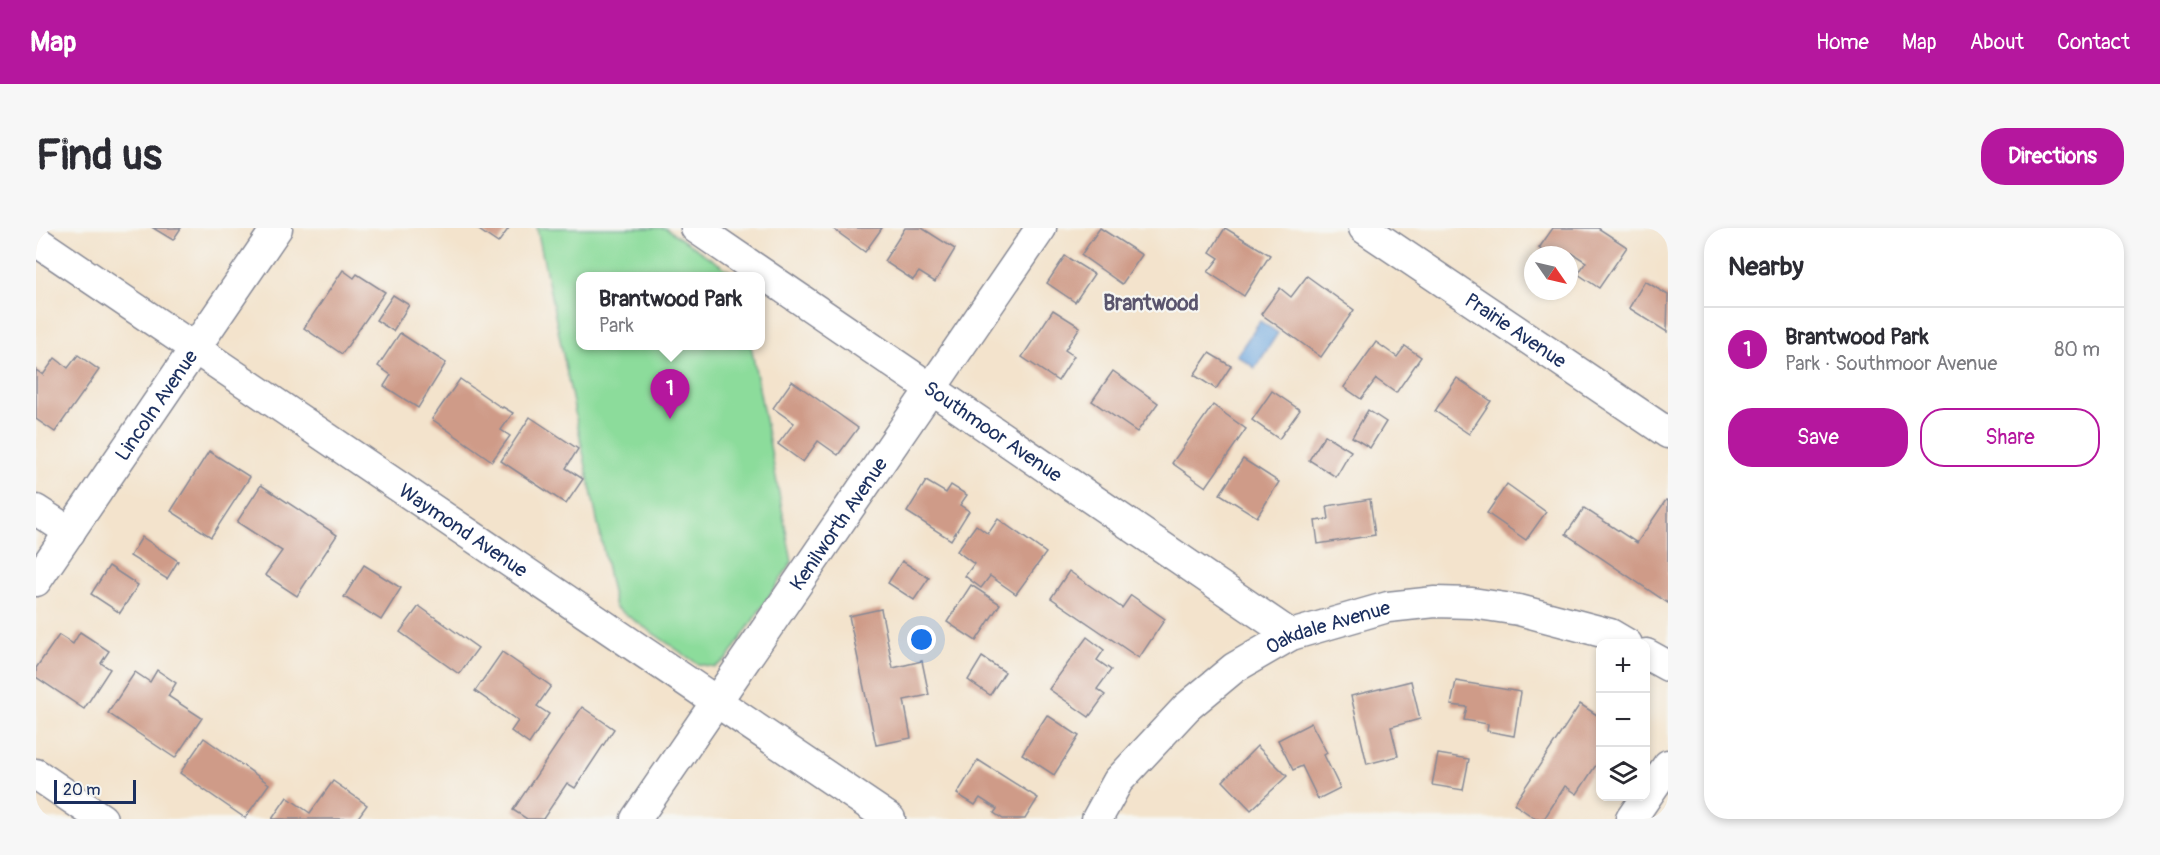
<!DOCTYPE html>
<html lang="en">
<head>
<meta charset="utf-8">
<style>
	:root { --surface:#fff; --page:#f7f7f7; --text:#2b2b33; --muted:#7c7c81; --line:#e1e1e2; --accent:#b5179e }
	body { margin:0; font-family:Pangolin,sans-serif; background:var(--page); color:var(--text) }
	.controls { position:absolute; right:18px; bottom:18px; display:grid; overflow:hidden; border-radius:12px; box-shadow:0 3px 9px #0003 }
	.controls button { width:54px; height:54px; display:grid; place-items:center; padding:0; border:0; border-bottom:2px solid var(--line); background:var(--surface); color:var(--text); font:30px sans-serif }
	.compass { position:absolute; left:1488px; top:18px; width:54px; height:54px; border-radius:50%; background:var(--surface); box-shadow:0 3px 9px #0003; rotate:124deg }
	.scale { position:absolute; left:18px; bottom:15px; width:82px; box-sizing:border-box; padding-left:6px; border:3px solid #1b2f5e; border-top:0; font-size:16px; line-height:21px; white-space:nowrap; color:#1b2f5e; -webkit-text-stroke:4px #f6f6f2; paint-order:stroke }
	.you { position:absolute; left:886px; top:412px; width:21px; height:21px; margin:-15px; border:4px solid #fff; border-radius:50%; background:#1a73e8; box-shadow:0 0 0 9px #1a73e833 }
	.badge { display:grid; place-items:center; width:39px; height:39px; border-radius:50%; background:var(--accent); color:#fff; font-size:20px; font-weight:700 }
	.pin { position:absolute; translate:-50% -50px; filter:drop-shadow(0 2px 3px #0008) }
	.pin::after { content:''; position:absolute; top:32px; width:21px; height:18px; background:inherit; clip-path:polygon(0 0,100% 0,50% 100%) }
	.popup { position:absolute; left:540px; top:44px; width:189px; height:78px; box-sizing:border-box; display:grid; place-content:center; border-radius:12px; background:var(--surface); filter:drop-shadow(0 2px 4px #0005); font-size:20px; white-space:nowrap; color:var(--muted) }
	.popup b { font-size:22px; color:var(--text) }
	.popup::after { content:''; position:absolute; left:50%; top:100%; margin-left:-12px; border:12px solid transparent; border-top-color:var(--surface) }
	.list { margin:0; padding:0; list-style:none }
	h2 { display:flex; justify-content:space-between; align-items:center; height:78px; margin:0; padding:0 24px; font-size:26px }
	h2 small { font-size:20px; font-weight:400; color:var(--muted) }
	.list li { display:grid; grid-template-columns:39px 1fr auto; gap:18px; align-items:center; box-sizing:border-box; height:84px; padding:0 24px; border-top:2px solid var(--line) }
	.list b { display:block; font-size:22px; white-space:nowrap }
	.list p { margin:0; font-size:20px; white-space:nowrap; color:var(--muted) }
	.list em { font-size:20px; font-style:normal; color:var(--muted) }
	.actions { display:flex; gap:12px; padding:18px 24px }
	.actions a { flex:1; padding:14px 0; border:2px solid var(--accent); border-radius:24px; text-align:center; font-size:21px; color:var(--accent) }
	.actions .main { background:var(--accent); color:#fff }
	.icon { flex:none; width:33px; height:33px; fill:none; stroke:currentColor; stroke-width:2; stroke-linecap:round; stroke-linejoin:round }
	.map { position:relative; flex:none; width:1632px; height:591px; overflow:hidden; border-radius:24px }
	header { display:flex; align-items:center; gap:36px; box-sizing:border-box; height:84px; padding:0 30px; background:var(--accent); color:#fff }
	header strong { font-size:28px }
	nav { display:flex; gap:33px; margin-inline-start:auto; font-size:21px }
	.intro { display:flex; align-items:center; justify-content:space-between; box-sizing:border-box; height:144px; padding:0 36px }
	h1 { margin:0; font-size:42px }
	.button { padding:15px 27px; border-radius:24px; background:var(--accent); color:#fff; font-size:21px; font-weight:700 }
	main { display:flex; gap:36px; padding:0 36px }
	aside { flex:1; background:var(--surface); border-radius:24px; box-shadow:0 3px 9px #0003 }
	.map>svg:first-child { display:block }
	.green { fill:#8cdc9b; stroke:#54867c; stroke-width:1.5 }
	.water { fill:#6fa7de; stroke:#456b9e; stroke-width:1.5 }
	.building { fill:#cf9b88 }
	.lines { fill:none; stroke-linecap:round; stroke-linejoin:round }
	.minor-casing { stroke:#878995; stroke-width:33 }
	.minor { stroke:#fff; stroke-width:30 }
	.labels { text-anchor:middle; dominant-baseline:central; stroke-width:4.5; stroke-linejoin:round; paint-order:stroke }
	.street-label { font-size:20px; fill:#1b2f5e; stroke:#f6f6f2 }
	.neighbourhood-label { font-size:21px; font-weight:bold; fill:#5a556d; stroke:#f6f6f2 }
</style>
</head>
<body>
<header>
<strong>Map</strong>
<nav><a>Home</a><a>Map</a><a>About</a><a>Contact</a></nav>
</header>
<div class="intro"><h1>Find us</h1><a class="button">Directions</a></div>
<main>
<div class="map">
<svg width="1632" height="591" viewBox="0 0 1632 591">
	<rect width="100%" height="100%" fill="#f6f6f2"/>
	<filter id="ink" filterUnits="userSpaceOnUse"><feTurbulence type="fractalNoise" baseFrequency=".0167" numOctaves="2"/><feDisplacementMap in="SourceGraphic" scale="12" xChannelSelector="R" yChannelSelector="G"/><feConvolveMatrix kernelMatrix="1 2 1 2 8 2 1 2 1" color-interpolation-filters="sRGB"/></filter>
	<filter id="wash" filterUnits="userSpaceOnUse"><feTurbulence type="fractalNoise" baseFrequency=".008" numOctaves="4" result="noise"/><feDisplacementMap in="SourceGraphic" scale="24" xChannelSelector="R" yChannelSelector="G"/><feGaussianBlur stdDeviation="1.35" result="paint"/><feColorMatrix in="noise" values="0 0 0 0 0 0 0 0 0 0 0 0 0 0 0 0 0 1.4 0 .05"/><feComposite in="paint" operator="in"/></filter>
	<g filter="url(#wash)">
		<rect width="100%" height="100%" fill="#f3e3cc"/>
		<polygon class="green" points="501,0 629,0 701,48 544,48 544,118 715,118 756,334 691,431 679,439 662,436 579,379"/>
		<polygon class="water" points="1224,93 1242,105 1219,140 1201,127"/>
		<g id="blocks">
			<g class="building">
				<polygon points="117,0 145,0 137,12"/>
				<polygon points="440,0 473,0 462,15"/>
				<polygon points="796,0 846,0 829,24"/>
				<polygon points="869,0 886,0 919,21 899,54 883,44 877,52 848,33"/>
				<polygon points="1064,0 1106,27 1086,56 1045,27"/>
				<polygon points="1189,0 1234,27 1208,68 1172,44 1183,30 1174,24"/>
				<polygon points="1517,0 1562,0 1591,19 1563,60 1542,46 1550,34 1536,25 1534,27 1513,27 1503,20"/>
				<polygon points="1029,28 1058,46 1039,74 1011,55"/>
				<polygon points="307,42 318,50 321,46 349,64 306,126 268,100"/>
				<polygon points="1271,48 1318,82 1285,129 1225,86 1244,60 1255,69"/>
				<polygon points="1609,53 1632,67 1631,104 1593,80"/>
				<polygon points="357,67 373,77 357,103 340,92"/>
				<polygon points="1017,82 1044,99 1029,122 1038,128 1022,153 986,129"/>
				<polygon points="364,105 410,135 382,180 348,158 355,147 342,138"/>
				<polygon points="1340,114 1361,129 1369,118 1385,129 1360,165 1340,151 1325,171 1308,159"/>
				<polygon points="1173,125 1195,138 1180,161 1158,147"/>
				<polygon points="42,127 63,142 19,204 0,191 0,142 7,147 19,130 32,140"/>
				<polygon points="1077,143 1122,175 1101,204 1056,173"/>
				<polygon points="1421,150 1455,173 1433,206 1399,183"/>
				<polygon points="424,151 466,180 467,179 477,185 465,202 474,208 456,233 396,191"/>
				<polygon points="756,153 822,200 802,227 782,213 767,234 742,216 758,195 737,180"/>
				<polygon points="1236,163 1264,182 1243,211 1216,192"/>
				<polygon points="1177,177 1210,201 1170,259 1136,235"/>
				<polygon points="1332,182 1350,194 1334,220 1316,209"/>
				<polygon points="494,189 542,221 530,240 547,251 530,276 465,233"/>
				<polygon points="1289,207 1315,223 1300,249 1273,232"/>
				<polygon points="173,223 214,249 175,309 135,283"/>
				<polygon points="1207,231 1243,254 1221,289 1184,266"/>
				<polygon points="890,253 910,265 915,257 931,267 924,277 933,283 915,312 871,284"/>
				<polygon points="1471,256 1510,284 1490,312 1451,285"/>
				<polygon points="225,257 301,307 261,368 229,347 246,323 201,294"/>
				<polygon points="1334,271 1339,307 1282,316 1279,293 1293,291 1291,278"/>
				<polygon points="1630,272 1632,273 1632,375 1530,306 1548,280 1601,315"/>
				<polygon points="962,291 1010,325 980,366 954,348 945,360 929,348 938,336 921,323 940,297 952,306"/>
				<polygon points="106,309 142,333 131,351 94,328"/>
				<polygon points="866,333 893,350 878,372 852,355"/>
				<polygon points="328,337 365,360 345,392 308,369"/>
				<polygon points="73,338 102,357 84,385 55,366"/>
				<polygon points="1033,343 1086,380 1095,367 1129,391 1103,430 1015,370"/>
				<polygon points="935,357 964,376 940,413 911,394"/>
				<polygon points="383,378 442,420 423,446 364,404"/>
				<polygon points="845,381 857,440 886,433 893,467 868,472 875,510 840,517 813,388"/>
				<polygon points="44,404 73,423 65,435 74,441 48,481 0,449 0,440 23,407 37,416"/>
				<polygon points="1051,409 1068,422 1061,432 1075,442 1061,461 1069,467 1053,489 1013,461"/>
				<polygon points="466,424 515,458 501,478 513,486 493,516 475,503 482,493 439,463"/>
				<polygon points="946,429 969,444 954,467 932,452"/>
				<polygon points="121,442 140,455 132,468 166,490 139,530 72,485 99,444 114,454"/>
				<polygon points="1375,453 1384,491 1355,499 1362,528 1331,536 1315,468"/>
				<polygon points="1420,453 1485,464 1478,508 1451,503 1452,496 1428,492 1431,479 1415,477"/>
				<polygon points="1544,476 1564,489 1564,531 1541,566 1529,558 1508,591 1500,591 1478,576"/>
				<polygon points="546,479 578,501 539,560 531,555 507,591 491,591 477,582"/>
				<polygon points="1011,487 1043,508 1018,547 986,526"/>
				<polygon points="1275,495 1291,525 1288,527 1304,560 1282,571 1266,538 1257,542 1242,512"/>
				<polygon points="168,510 233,556 209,590 144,545"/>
				<polygon points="1221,518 1251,548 1215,582 1187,553"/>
				<polygon points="1402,526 1433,531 1427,562 1396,557"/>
				<polygon points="942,532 1002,570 989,591 967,591 958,585 961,581 944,570 939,577 921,566"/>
				<polygon points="297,553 331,577 321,591 236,591 251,569 274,585"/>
			</g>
		</g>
	</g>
	<g filter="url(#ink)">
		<use href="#blocks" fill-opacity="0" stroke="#878995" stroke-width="1.5"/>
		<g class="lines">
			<defs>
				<g id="minor">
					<path id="s1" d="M 660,0 L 1255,407"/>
					<path id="s2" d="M 1328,0 L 1632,205"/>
					<path id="s3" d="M 0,13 L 854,591"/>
					<polyline points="0,282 34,304"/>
					<path id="s4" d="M 0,353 L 241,0"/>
					<polyline points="1610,426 1632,438"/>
					<polyline points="0,546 66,591"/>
					<path id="s5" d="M 600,591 L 1005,0"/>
					<path id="s6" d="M 1061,591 L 1082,553 L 1151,479 L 1198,440 L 1255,407 L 1352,379 L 1399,374 L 1436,375 L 1483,382 L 1574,406 L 1591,416"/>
					<polyline points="1595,591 1632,537"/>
				</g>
			</defs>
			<use href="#minor" class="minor-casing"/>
			<use href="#minor" class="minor"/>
		</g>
	</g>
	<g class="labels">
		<g class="street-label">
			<text stroke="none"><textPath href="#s2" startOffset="183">Prairie Avenue</textPath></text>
			<text stroke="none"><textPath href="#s4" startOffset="213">Lincoln Avenue</textPath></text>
			<text stroke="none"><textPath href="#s1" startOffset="360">Southmoor Avenue</textPath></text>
			<text stroke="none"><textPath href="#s5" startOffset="358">Kenilworth Avenue</textPath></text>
			<text stroke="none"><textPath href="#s3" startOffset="516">Waymond Avenue</textPath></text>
			<text stroke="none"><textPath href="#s6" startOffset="309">Oakdale Avenue</textPath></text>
		</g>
		<g class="neighbourhood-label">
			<text x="1115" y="75">Brantwood</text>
		</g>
	</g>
</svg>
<div class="controls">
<button>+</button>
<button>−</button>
<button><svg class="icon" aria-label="layers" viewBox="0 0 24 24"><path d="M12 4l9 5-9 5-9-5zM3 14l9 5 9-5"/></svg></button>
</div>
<svg class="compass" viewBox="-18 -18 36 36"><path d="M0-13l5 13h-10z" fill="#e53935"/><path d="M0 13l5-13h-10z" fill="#7c7c81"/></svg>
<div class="scale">20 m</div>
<div class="you"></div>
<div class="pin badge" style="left:634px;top:191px">1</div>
<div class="popup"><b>Brantwood Park</b>Park</div>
</div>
<aside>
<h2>Nearby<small></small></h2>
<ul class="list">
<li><span class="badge">1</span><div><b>Brantwood Park</b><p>Park · Southmoor Avenue</p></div><em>80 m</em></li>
</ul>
<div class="actions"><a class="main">Save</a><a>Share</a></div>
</aside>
</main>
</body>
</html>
